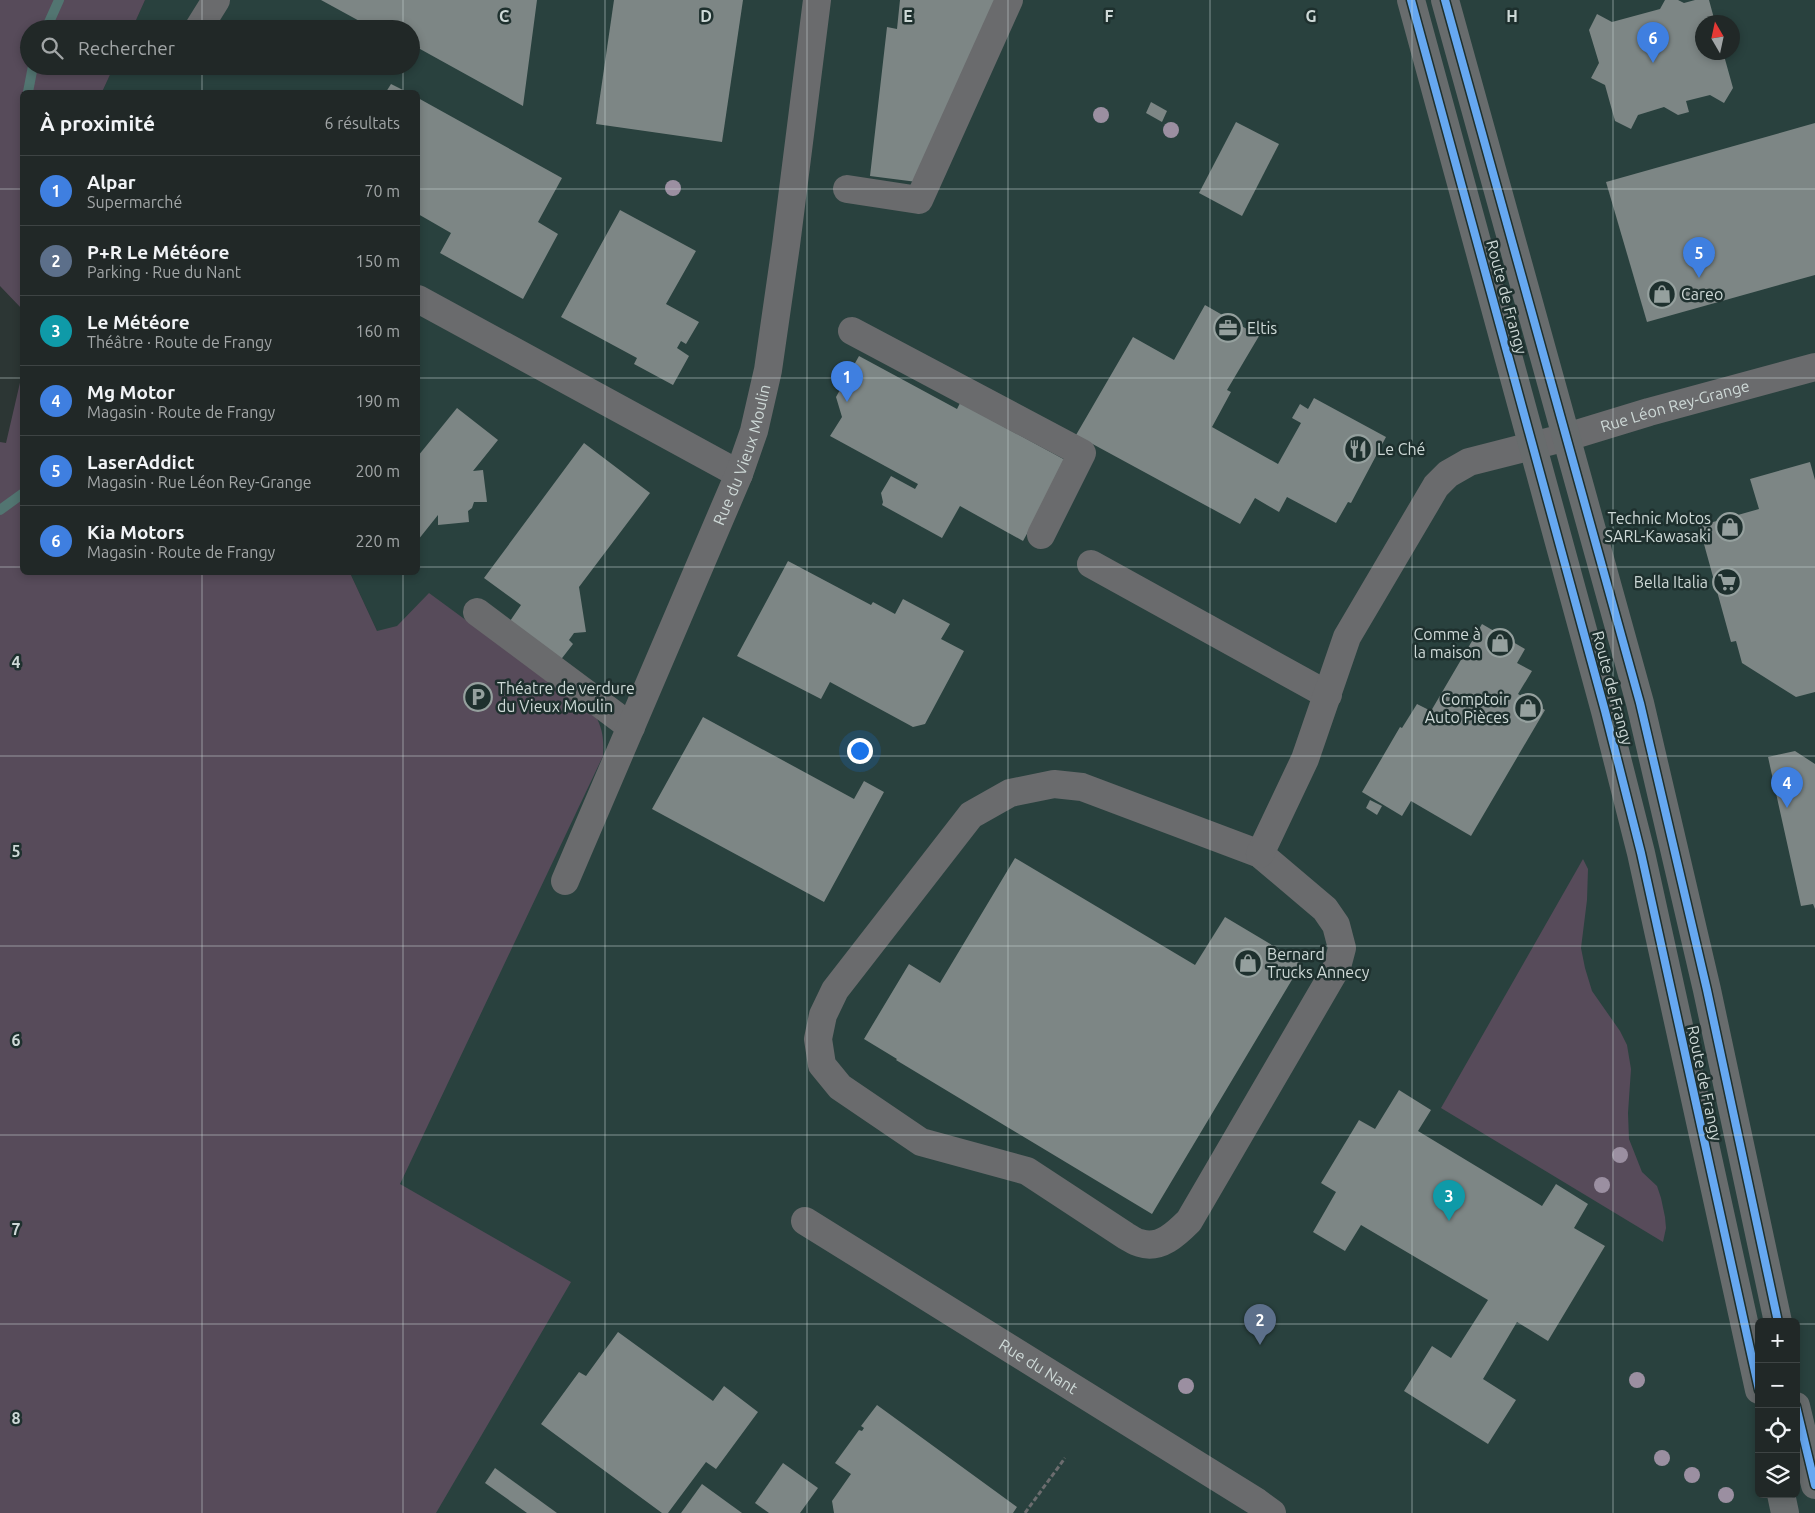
<!DOCTYPE html>
<html lang="fr">
<head>
<meta charset="utf-8">
<style>
	:root { --surface:#212827; --page:#29302f; --text:#f1f3f6; --muted:#a2a6a7; --line:#3e4444; --accent:#d93025 }
	body { margin:0; font-family:Ubuntu,sans-serif; background:var(--page); color:var(--text) }
	.controls { position:absolute; right:15px; bottom:15px; display:grid; overflow:hidden; border-radius:8px; box-shadow:0 2px 8px #0003 }
	.controls button { width:45px; height:45px; display:grid; place-items:center; padding:0; border:0; border-bottom:1px solid var(--line); background:var(--surface); color:var(--text); font:25px sans-serif }
	.compass { position:absolute; left:1695px; top:15px; width:45px; height:45px; border-radius:50%; background:var(--surface); box-shadow:0 2px 8px #0003; rotate:351deg }
	.you { position:absolute; left:859px; top:750px; width:18px; height:18px; margin:-12px; border:4px solid #fff; border-radius:50%; background:#1a73e8; box-shadow:0 0 0 8px #1a73e833 }
	.badge { display:grid; place-items:center; width:32px; height:32px; border-radius:50%; background:var(--accent); color:#fff; font-size:16px; font-weight:700 }
	.pin { position:absolute; translate:-50% -41px; filter:drop-shadow(0 1px 2px #0008) }
	.pin::after { content:''; position:absolute; top:26px; width:18px; height:15px; background:inherit; clip-path:polygon(0 0,100% 0,50% 100%) }
	.list { margin:0; padding:0; list-style:none }
	h2 { display:flex; justify-content:space-between; align-items:center; height:65px; margin:0; padding:0 20px; font-size:21px }
	h2 small { font-size:16px; font-weight:400; color:var(--muted) }
	.list li { display:grid; grid-template-columns:32px 1fr auto; gap:15px; align-items:center; box-sizing:border-box; height:70px; padding:0 20px; border-top:1px solid var(--line) }
	.list b { display:block; font-size:19px; white-space:nowrap }
	.list p { margin:0; font-size:16px; white-space:nowrap; color:var(--muted) }
	.list em { font-size:16px; font-style:normal; color:var(--muted) }
	.icon { flex:none; width:28px; height:28px; fill:none; stroke:currentColor; stroke-width:2; stroke-linecap:round; stroke-linejoin:round }
	.map { position:relative; flex:none; width:1815px; height:1513px; overflow:hidden }
	.search { position:absolute; background:var(--surface); box-shadow:0 2px 8px #0003; left:20px; top:20px; width:400px; height:55px; display:flex; align-items:center; gap:12px; box-sizing:border-box; padding:0 18px; border-radius:28px; color:var(--muted); font-size:19px }
	.panel { position:absolute; background:var(--surface); box-shadow:0 2px 8px #0003; left:20px; top:90px; width:400px; height:485px; border-radius:8px }
	.map>svg:first-child { display:block }
	.built { fill:#29413e; fill-rule:evenodd }
	.green { fill:#574b5a }
	.lines { fill:none; stroke-linecap:round; stroke-linejoin:round }
	.stream { stroke:#527571; stroke-width:10 }
	.building { fill:#7d8685 }
	.path { stroke:#6b6c6e; stroke-width:3; stroke-dasharray:5 2.5; stroke-linecap:butt }
	.minor { stroke:#6a6b6d; stroke-width:28 }
	.major { stroke:#686c6d; stroke-width:28 }
	.cycleway-casing { stroke:#1e302e; stroke-width:11 }
	.cycleway { stroke:#66a8f1; stroke-width:8 }
	.tree { fill:#9b8fa1 }
	.grid { fill:none; stroke:#ced9d7; stroke-width:1; stroke-opacity:0.55 }
	.labels { text-anchor:middle; dominant-baseline:central; stroke-width:5; stroke-linejoin:round; paint-order:stroke }
	.poi-label { font-size:16px; fill:#ced9d7; stroke:#1e302e; text-anchor:start }
	.street-label { font-size:16px; fill:#ced9d7; stroke:#1e302e }
	.grid-label { font-size:16px; text-anchor:middle; font-weight:bold; fill:#ced9d7; stroke:#1e302e; stroke-width:5; stroke-linejoin:round; paint-order:stroke }
</style>
</head>
<body>
<div class="map">
<svg width="1815" height="1513" viewBox="0 0 1815 1513">
	<rect width="100%" height="100%" fill="#2c3634"/>
	<path class="built" d="M 145,0 L 1815,0 L 1815,1513 L 103,1513 L 377,631 L 350,573 L 418,572 L 418,92 L 102,92 L 114,66 L 411,66 L 411,29 L 132,29 ZM 1702,22 L 1732,22 L 1732,52 L 1702,52 ZM 1759,1322 L 1796,1322 L 1796,1494 L 1759,1494 Z"/>
	<g class="green">
		<polygon points="0,0 145,0 132,29 29,29 29,66 114,66 102,92 22,92 22,309 0,286"/>
		<path d="M 22,374 L 22,572 L 350,573 L 377,631 L 397,626 L 429,593 L 595,715 C 603,729 604,740 603,756 L 400,1184 L 571,1282 L 436,1513 L 0,1513 L 0,442 L 6,443 Z"/>
		<polygon points="1583,859 1588,869 1587,900 1581,948 1585,968 1592,991 1620,1031 1627,1045 1631,1069 1628,1113 1629,1139 1642,1172 1657,1186 1661,1198 1665,1217 1666,1228 1663,1242 1441,1108"/>
	</g>
	<g class="lines">
		<g class="stream">
			<polyline points="46,29 59,0"/>
			<polyline points="28,92 33,66"/>
			<polyline points="0,510 22,494"/>
		</g>
	</g>
	<g class="building">
		<polygon points="321,0 537,0 523,106 411,44 411,29 374,29"/>
		<polygon points="614,0 743,0 722,142 596,124"/>
		<polygon points="900,0 1001,0 917,182 870,176 887,27 897,29"/>
		<polygon points="1665,0 1678,0 1684,3 1695,0 1709,0 1715,22 1702,22 1702,52 1723,52 1733,88 1724,103 1710,95 1686,101 1689,112 1678,115 1664,107 1638,115 1631,129 1615,121 1605,85 1591,78 1599,63 1589,30 1597,14 1612,22 1660,9"/>
		<polygon points="391,84 407,92 386,92"/>
		<polygon points="418,98 562,178 538,222 558,234 523,299 440,253 451,233 418,214"/>
		<polygon points="1151,102 1167,111 1162,122 1146,113"/>
		<polygon points="1236,122 1279,144 1242,216 1199,193"/>
		<polygon points="1815,123 1815,275 1647,322 1606,182"/>
		<polygon points="620,210 696,251 666,304 699,322 686,344 681,341 677,348 689,356 673,385 634,364 637,358 561,317"/>
		<polygon points="1205,305 1259,336 1227,390 1231,392 1212,427 1278,464 1301,423 1292,418 1300,404 1308,409 1314,398 1386,437 1351,503 1348,502 1336,523 1287,497 1279,512 1255,498 1240,524 1076,435 1133,337 1174,360"/>
		<polygon points="859,356 957,409 960,403 1067,461 1023,541 960,506 942,538 882,505 883,502 881,493 891,476 915,489 918,484 830,436 842,417 836,397"/>
		<polygon points="457,408 498,440 473,471 483,470 487,502 474,502 472,508 468,511 469,522 438,525 438,515 418,540 418,456"/>
		<polygon points="584,443 650,493 579,587 586,632 574,633 569,640 573,644 559,662 508,624 521,605 484,578"/>
		<polygon points="1810,462 1815,480 1815,692 1796,697 1742,663 1736,641 1731,642 1699,526 1759,509 1750,479"/>
		<polygon points="788,561 871,605 873,602 895,614 903,599 950,624 941,639 964,651 925,724 913,727 830,682 821,699 737,656"/>
		<polygon points="1482,624 1525,649 1517,663 1532,671 1518,694 1545,710 1471,836 1411,801 1402,816 1362,792 1400,727 1402,728 1417,704 1431,711"/>
		<polygon points="703,717 854,799 864,781 884,792 824,902 652,809"/>
		<polygon points="1795,751 1815,764 1815,909 1813,904 1801,906 1768,757"/>
		<polygon points="1370,800 1382,806 1377,815 1366,808"/>
		<polygon points="1015,858 1195,965 1225,917 1302,963 1152,1214 896,1060 897,1059 864,1039 909,964 940,983"/>
		<polygon points="1399,1090 1431,1110 1418,1131 1542,1206 1556,1184 1588,1204 1574,1228 1605,1246 1548,1341 1517,1322 1495,1359 1483,1379 1516,1400 1488,1444 1404,1391 1432,1346 1451,1358 1488,1300 1361,1225 1345,1251 1313,1232 1336,1192 1321,1183 1359,1120 1375,1129"/>
		<polygon points="618,1332 713,1401 724,1386 758,1412 716,1469 706,1462 668,1513 662,1513 541,1424 579,1372 586,1376"/>
		<polygon points="877,1405 1017,1507 1013,1513 834,1513 832,1501 851,1474 835,1463 859,1430 862,1431 864,1428 861,1426"/>
		<polygon points="783,1463 818,1488 800,1513 769,1513 755,1503"/>
		<polygon points="495,1468 557,1513 527,1513 485,1483"/>
		<polygon points="702,1484 742,1513 681,1513"/>
	</g>
	<g class="lines">
		<polyline class="path" points="1025,1513 1065,1458"/>
		<g class="minor">
			<polyline points="198,29 216,0"/>
			<polyline points="847,189 919,200 1009,0"/>
			<polyline points="418,299 739,474"/>
			<polyline points="852,331 1082,453 1041,535"/>
			<polyline points="1091,564 1328,695"/>
			<polyline points="477,612 631,727"/>
			<path d="M 1054,784 L 1082,787 L 1260,854 L 1325,909 L 1336,925 L 1342,948 L 1337,967 L 1189,1221 C 1177,1233 1160,1250 1140,1243 C 1135,1242 1130,1238 1126,1236 L 1027,1171 L 921,1142 L 840,1087 L 822,1065 L 818,1039 L 823,1015 L 835,990 L 971,815 L 1010,793 Z"/>
			<path id="s1" d="M 1260,854 L 1305,759 L 1347,637 L 1436,486 L 1448,474 L 1469,462 L 1567,437 L 1649,412 L 1815,367"/>
			<path id="s2" d="M 565,881 L 739,474 L 754,431 L 768,370 L 786,245 L 817,0"/>
			<path id="s3" d="M 805,1221 L 1257,1502 L 1272,1513"/>
		</g>
		<g class="major">
			<polyline points="1411,0 1605,711 1641,853 1759,1390"/>
			<polyline points="1445,0 1640,703 1707,990 1778,1322"/>
			<polyline points="1796,1406 1815,1485"/>
			<polyline points="1781,1494 1785,1513"/>
		</g>
		<defs>
			<g id="cycleway">
				<polyline points="1411,0 1605,711 1641,853 1759,1390"/>
				<polyline points="1445,0 1640,703 1707,990 1778,1322"/>
				<polyline points="1796,1406 1815,1485"/>
			</g>
		</defs>
		<use href="#cycleway" class="cycleway-casing"/>
		<use href="#cycleway" class="cycleway"/>
	</g>
	<g class="tree">
		<circle cx="1101" cy="115" r="8"/>
		<circle cx="1171" cy="130" r="8"/>
		<circle cx="673" cy="188" r="8"/>
		<circle cx="1620" cy="1155" r="8"/>
		<circle cx="1602" cy="1185" r="8"/>
		<circle cx="1637" cy="1380" r="8"/>
		<circle cx="1186" cy="1386" r="8"/>
		<circle cx="1662" cy="1458" r="8"/>
		<circle cx="1692" cy="1475" r="8"/>
		<circle cx="1726" cy="1495" r="8"/>
	</g>
	<path class="grid" d="M 202,0 L 202,29M 403,0 L 403,29M 605,0 L 605,1513M 807,0 L 807,1513M 1008,0 L 1008,1513M 1210,0 L 1210,1513M 1412,0 L 1412,1513M 1613,0 L 1613,1513M 202,66 L 202,92M 403,66 L 403,92M 0,189 L 22,189M 418,189 L 1815,189M 0,378 L 22,378M 418,378 L 1815,378M 0,567 L 22,567M 418,567 L 1815,567M 202,572 L 202,1513M 403,572 L 403,1513M 0,756 L 1815,756M 0,946 L 1815,946M 0,1135 L 1815,1135M 0,1324 L 1759,1324M 1796,1324 L 1815,1324"/>
	<defs>
		<symbol id="shop-ring" viewBox="-11 -11 22 22"><circle r="9.5" fill="#1e302e" stroke="#95a09e" stroke-width="1.5"/><path d="M-5-2.5h2.3a2.7 3.5 0 0 1 5.4 0H5L5.5 6h-11ZM-1.5-2.5h3a1.5 2.3 0 0 0-3 0Z" fill="#95a09e"/></symbol>
		<symbol id="office-ring" viewBox="-11 -11 22 22"><circle r="9.5" fill="#1e302e" stroke="#95a09e" stroke-width="1.5"/><path d="M-6-3h4V-5.5h4V-3h4V5H-6ZM-1-4.5V-3h2v-1.5ZM-6 0V1H6V0Z" fill="#95a09e"/></symbol>
		<symbol id="restaurant-ring" viewBox="-11 -11 22 22"><circle r="9.5" fill="#1e302e" stroke="#95a09e" stroke-width="1.5"/><path d="M-5-6h1v4h1v-4h1v4h1v-4h1v5L-1.5 .5V6h-2V.5L-5-1ZM5-6V6H3V1.5H1.5Q1.5-4 5-6Z" fill="#95a09e"/></symbol>
		<symbol id="supermarket-ring" viewBox="-11 -11 22 22"><circle r="9.5" fill="#1e302e" stroke="#95a09e" stroke-width="1.5"/><path d="M-6-5.5h2.5l.6 2H6L4.5 2H-2.5L-4.4-4H-6ZM-1.5 3.2a1.3 1.3 0 1 0 .1 0ZM3 3.2a1.3 1.3 0 1 0 .1 0Z" fill="#95a09e"/></symbol>
		<symbol id="parking-ring" viewBox="-11 -11 22 22"><circle r="9.5" fill="#1e302e" stroke="#95a09e" stroke-width="1.5"/><path d="M-3.5-5.5H1a3.5 3.5 0 0 1 0 7H-1V5.5H-3.5ZM-1-3.4V-.6H.8a1.4 1.4 0 0 0 0-2.8Z" fill="#95a09e"/></symbol>
	</defs>
	<g fill-rule="evenodd">
		<use href="#shop-ring" x="1646" y="278" width="32" height="32"/>
		<use href="#office-ring" x="1212" y="312" width="32" height="32"/>
		<use href="#restaurant-ring" x="1342" y="433" width="32" height="32"/>
		<use href="#shop-ring" x="1714" y="511" width="32" height="32"/>
		<use href="#supermarket-ring" x="1711" y="566" width="32" height="32"/>
		<use href="#shop-ring" x="1484" y="627" width="32" height="32"/>
		<use href="#parking-ring" x="462" y="681" width="32" height="32"/>
		<use href="#shop-ring" x="1512" y="692" width="32" height="32"/>
		<use href="#shop-ring" x="1232" y="947" width="32" height="32"/>
	</g>
	<g class="labels">
		<g class="poi-label">
			<text x="1681" y="294">Careo</text>
			<text x="1247" y="328">Eltis</text>
			<text x="1377" y="449">Le Ché</text>
			<text x="1711" y="518" text-anchor="end">Technic Motos<tspan x="1711" dy="18">SARL-Kawasaki</tspan></text>
			<text x="1708" y="582" text-anchor="end">Bella Italia</text>
			<text x="1481" y="634" text-anchor="end">Comme à<tspan x="1481" dy="18">la maison</tspan></text>
			<text x="497" y="688">Théatre de verdure<tspan x="497" dy="18">du Vieux Moulin</tspan></text>
			<text x="1509" y="699" text-anchor="end">Comptoir<tspan x="1509" dy="18">Auto Pièces</tspan></text>
			<text x="1267" y="954">Bernard<tspan x="1267" dy="18">Trucks Annecy</tspan></text>
		</g>
		<g class="street-label">
			<text transform="translate(1507 297) rotate(75)">Route de Frangy</text>
			<text stroke="none"><textPath href="#s1" startOffset="664">Rue Léon Rey-Grange</textPath></text>
			<text stroke="none"><textPath href="#s2" startOffset="462">Rue du Vieux Moulin</textPath></text>
			<text transform="translate(1613 688) rotate(75)">Route de Frangy</text>
			<text transform="translate(1705 1083) rotate(78)">Route de Frangy</text>
			<text stroke="none"><textPath href="#s3" startOffset="275">Rue du Nant</textPath></text>
		</g>
	</g>
	<g class="grid-label">
		<text x="504" y="22">C</text>
		<text x="706" y="22">D</text>
		<text x="908" y="22">E</text>
		<text x="1109" y="22">F</text>
		<text x="1311" y="22">G</text>
		<text x="1512" y="22">H</text>
		<text x="16" y="668">4</text>
		<text x="16" y="857">5</text>
		<text x="16" y="1046">6</text>
		<text x="16" y="1235">7</text>
		<text x="16" y="1424">8</text>
	</g>
</svg>
<div class="controls">
<button>+</button>
<button>−</button>
<button><svg class="icon" aria-label="locate" viewBox="0 0 24 24"><circle cx="12" cy="12" r="6"/><path d="M12 2v4M12 18v4M2 12h4M18 12h4"/></svg></button>
<button><svg class="icon" aria-label="layers" viewBox="0 0 24 24"><path d="M12 4l9 5-9 5-9-5zM3 14l9 5 9-5"/></svg></button>
</div>
<svg class="compass" viewBox="-18 -18 36 36"><path d="M0-13l5 13h-10z" fill="#e53935"/><path d="M0 13l5-13h-10z" fill="#a2a6a7"/></svg>
<div class="you"></div>
<div class="pin badge" style="left:847px;top:402px;background:#3f7fe0">1</div>
<div class="pin badge" style="left:1260px;top:1345px;background:#5c6f8a">2</div>
<div class="pin badge" style="left:1449px;top:1221px;background:#0f9aa8">3</div>
<div class="pin badge" style="left:1787px;top:808px;background:#3f7fe0">4</div>
<div class="pin badge" style="left:1699px;top:278px;background:#3f7fe0">5</div>
<div class="pin badge" style="left:1653px;top:63px;background:#3f7fe0">6</div>
<div class="search"><svg class="icon" aria-label="search" viewBox="0 0 24 24"><circle cx="10" cy="10" r="6"/><path d="M15 15l6 6"/></svg>Rechercher</div>
<section class="panel">
<h2>À proximité<small>6 résultats</small></h2>
<ul class="list">
<li><span class="badge" style="background:#3f7fe0">1</span><div><b>Alpar</b><p>Supermarché</p></div><em>70 m</em></li>
<li><span class="badge" style="background:#5c6f8a">2</span><div><b>P+R Le Météore</b><p>Parking · Rue du Nant</p></div><em>150 m</em></li>
<li><span class="badge" style="background:#0f9aa8">3</span><div><b>Le Météore</b><p>Théâtre · Route de Frangy</p></div><em>160 m</em></li>
<li><span class="badge" style="background:#3f7fe0">4</span><div><b>Mg Motor</b><p>Magasin · Route de Frangy</p></div><em>190 m</em></li>
<li><span class="badge" style="background:#3f7fe0">5</span><div><b>LaserAddict</b><p>Magasin · Rue Léon Rey-Grange</p></div><em>200 m</em></li>
<li><span class="badge" style="background:#3f7fe0">6</span><div><b>Kia Motors</b><p>Magasin · Route de Frangy</p></div><em>220 m</em></li>
</ul>
</section>
</div>
</body>
</html>
